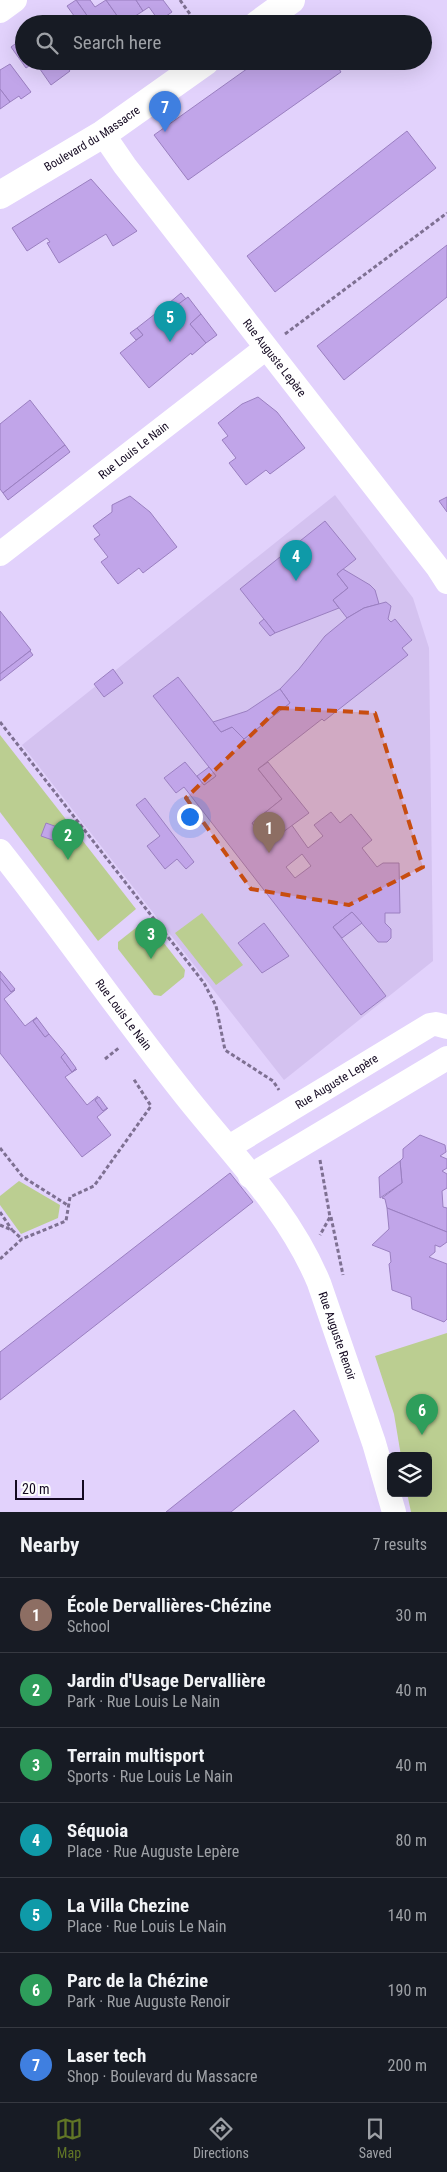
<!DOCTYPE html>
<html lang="en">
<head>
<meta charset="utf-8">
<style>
	:root { --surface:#171b24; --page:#242831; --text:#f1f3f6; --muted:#9ea1a6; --line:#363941; --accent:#617626 }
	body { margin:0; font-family:"Roboto Condensed",sans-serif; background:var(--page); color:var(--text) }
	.controls { position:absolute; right:15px; bottom:15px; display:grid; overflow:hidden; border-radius:8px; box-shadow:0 5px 20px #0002 }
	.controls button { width:45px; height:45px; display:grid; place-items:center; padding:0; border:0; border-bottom:1px solid var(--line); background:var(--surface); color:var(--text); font:25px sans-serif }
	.scale { position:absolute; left:15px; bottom:12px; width:69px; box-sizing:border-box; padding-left:5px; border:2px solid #140921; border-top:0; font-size:14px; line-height:18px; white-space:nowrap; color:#140921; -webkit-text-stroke:4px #fcfcfc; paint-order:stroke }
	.you { position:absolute; left:189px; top:816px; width:18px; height:18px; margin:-12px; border:4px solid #fff; border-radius:50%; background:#1a73e8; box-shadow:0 0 0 8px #1a73e833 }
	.badge { display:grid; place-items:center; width:32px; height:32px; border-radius:50%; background:var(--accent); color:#fff; font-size:16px; font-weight:700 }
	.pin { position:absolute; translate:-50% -41px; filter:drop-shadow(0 1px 2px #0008) }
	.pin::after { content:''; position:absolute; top:26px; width:18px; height:15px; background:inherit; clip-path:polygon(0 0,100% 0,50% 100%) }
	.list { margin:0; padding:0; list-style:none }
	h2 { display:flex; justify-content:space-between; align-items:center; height:65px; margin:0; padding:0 20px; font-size:21px }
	h2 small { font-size:16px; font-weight:400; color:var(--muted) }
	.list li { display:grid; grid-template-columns:32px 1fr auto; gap:15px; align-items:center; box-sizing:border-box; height:75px; padding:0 20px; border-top:1px solid var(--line) }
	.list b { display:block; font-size:19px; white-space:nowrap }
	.list p { margin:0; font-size:16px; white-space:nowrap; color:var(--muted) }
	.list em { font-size:16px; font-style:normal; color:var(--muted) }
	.icon { flex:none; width:28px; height:28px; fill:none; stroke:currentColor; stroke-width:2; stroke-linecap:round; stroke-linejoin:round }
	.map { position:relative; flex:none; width:447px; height:1512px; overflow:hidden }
	.search { position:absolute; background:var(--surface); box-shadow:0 5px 20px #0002; left:15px; right:15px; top:15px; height:55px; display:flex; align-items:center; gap:12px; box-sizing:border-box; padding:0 18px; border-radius:28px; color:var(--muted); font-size:19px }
	.sheet { height:590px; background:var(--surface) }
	nav { display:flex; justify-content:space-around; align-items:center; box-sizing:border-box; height:70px; border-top:1px solid var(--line); background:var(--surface); font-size:14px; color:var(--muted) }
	nav a { display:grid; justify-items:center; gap:2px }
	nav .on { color:var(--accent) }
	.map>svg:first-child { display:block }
	.built { fill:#d4c2f0 }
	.green { fill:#bbce91 }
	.building { fill:#c1a5e9; stroke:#9a7fc0; fill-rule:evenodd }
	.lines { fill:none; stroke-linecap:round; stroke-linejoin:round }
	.path { stroke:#7e7092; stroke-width:3; stroke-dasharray:4 2.5; stroke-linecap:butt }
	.minor { stroke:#fff; stroke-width:24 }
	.major { stroke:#fff; stroke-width:28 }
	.marked { fill:#c84d0f; fill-opacity:0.2; stroke:#c84d0f; stroke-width:4; stroke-dasharray:10 6; stroke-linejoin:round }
	.labels { text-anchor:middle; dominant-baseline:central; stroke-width:4; stroke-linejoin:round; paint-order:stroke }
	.street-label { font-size:12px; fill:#140921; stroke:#fcfcfc }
</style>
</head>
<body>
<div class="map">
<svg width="447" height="1512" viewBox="0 0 447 1512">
	<rect width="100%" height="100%" fill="#e2d2fc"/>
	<polygon class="built" points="335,495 413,598 429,648 433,961 284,1080 22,745"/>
	<g class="green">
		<polygon points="0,735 136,909 98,941 0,812"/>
		<polygon points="202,913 243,965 216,985 175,933"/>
		<polygon points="142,923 149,924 185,970 184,977 161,996 154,995 118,949 118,942"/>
		<polygon points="19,1181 60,1205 58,1218 21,1234 0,1205 0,1196"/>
		<polygon points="447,1333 447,1512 411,1512 407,1493 428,1493 428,1456 401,1456 394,1414 375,1356"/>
	</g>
	<g class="building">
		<polygon points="76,0 90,0 95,7 106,0 123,24 93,24"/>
		<polygon points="76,0 93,24 72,24 77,20 67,6"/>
		<polygon points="106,0 136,0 143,11 123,24"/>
		<polygon points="136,0 163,0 172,12 159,21 149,7 143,11"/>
		<polygon points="23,38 24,61 62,61 70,71 51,85 35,62 26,68 11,47"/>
		<polygon points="258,61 334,61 341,72 188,180 154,135"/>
		<polygon points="10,64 31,92 21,99 19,96 10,102 0,89 0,70"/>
		<polygon points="0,89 10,102 0,109"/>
		<polygon points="407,131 436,168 275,292 247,256"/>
		<polygon points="91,179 137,231 113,246 106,234 59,263 47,243 50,242 47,238 27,251 12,228"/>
		<polygon points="447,245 447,297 344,380 317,346"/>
		<polygon points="181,293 186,299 173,308 169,303"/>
		<polygon points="188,297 201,314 190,324 206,343 192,355 191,353 149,388 120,353 143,335 137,328 169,303 173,308"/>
		<polygon points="201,314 217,335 206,343 190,324"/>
		<polygon points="137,328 143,335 136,340 130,333"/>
		<polygon points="258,397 277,412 305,448 270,474 266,470 246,485 229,463 236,458 222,440 228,436 218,423 242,404"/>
		<polygon points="30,400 65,445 3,493 0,489 0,424"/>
		<polygon points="65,445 70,452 8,500 3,493"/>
		<polygon points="130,496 150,512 177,547 143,573 139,568 118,584 101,562 108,557 94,539 100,535 93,526 112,512 112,505"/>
		<polygon points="447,497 447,512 439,501"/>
		<polygon points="325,521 356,559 337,574 348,588 333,600 339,608 275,633 240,589"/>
		<polygon points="343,569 370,585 375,590 379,604 364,608 347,618 333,600 348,588 337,574"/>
		<path d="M 386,602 L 391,606 L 388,619 L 391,622 L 395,619 L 412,640 L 402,648 L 408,655 L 324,721 L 322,719 L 258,769 L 282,799 L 252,823 L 268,843 L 291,824 L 308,848 L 323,836 L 314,825 L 331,812 L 340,823 L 351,814 L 372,840 L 362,848 L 377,867 L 383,863 L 399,863 L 400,913 L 385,913 L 385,923 L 391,929 L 391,938 L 387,942 L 378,942 L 352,912 L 333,927 L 386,996 L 361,1015 L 184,787 L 176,793 L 164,778 L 185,762 L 204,785 L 216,776 L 153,696 L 178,677 L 221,732 L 232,727 L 244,739 L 290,703 L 280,689 L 299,669 L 325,636 L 347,618 L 364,608 ZM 302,854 L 311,866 L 295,878 L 286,867 Z"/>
		<polygon points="0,611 31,650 0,674"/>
		<polygon points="264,619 275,633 270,636 259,623"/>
		<polygon points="30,651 33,655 0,681 0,674"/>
		<polygon points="113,669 123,683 104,697 94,684"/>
		<polygon points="280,689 290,703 244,739 232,727 221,732 213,722 247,711"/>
		<polygon points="268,762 309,813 268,843 252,823 282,799 258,769"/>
		<polygon points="209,767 216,776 204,785 197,776"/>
		<polygon points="145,798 194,862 186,869 177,859 165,869 147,846 160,836 136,805"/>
		<polygon points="46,823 63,829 58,842 41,836"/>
		<polygon points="352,912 362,923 342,938 333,927"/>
		<polygon points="264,923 289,956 262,973 238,943"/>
		<polygon points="0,971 15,989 11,992 0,978"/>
		<polygon points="0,978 11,992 15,990 4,999 25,1026 37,1017 33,1021 45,1037 49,1034 65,1053 61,1057 72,1072 77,1069 65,1077 87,1105 98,1096 95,1100 103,1111 108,1108 97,1117 111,1135 82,1157 0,1053"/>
		<polygon points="37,1018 49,1034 45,1037 33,1021"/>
		<polygon points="65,1053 76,1068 72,1072 61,1057"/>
		<polygon points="99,1097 107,1108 103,1111 95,1100"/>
		<polygon points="420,1135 445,1145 446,1152 440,1156 447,1159 447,1168 442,1171 447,1174 447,1188 442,1191 443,1207 447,1208 447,1232 387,1208 385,1199 382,1198 402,1183 400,1161 403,1158 403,1149"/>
		<polygon points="400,1161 402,1183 380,1198 379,1177"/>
		<polygon points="230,1173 253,1202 0,1400 0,1352"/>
		<polygon points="387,1208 447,1232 447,1242 440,1247 435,1245 435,1252 429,1257 447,1264 447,1319 444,1322 412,1309 411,1297 392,1290 389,1264 391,1262 390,1252 372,1245 389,1229"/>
		<polygon points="294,1410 319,1441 231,1512 166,1512"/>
	</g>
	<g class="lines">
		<g class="path">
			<polyline points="180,0 197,24"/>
			<polyline points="285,334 447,213"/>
			<polyline points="0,722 204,983 216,1006 225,1050 273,1081 279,1090"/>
			<polyline points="105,1059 120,1047"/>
			<polyline points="0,1148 23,1177 69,1206"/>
			<polyline points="320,1160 330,1217 320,1235"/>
			<polyline points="0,1212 12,1230"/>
			<polyline points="331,1217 343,1275"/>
			<polyline points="0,1225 12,1230 22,1239"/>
			<polyline points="0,1259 22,1239 66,1221 70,1197 94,1186 151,1106 133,1078"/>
		</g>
		<g class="minor">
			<polyline points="0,11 15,0"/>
			<path id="s1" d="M 103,134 L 125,166 L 438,568 L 447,582"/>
			<path id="s2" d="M 0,554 L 266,348"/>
			<path id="s3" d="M 0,851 C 62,929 119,1012 181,1090 C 230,1153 288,1208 319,1283 L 374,1443 L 394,1512"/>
			<path id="s4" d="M 229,1147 L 430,1025 L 436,1024 L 447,1027"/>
			<polyline points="250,1176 447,1058"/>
		</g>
		<g class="major">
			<polyline points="258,24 291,0"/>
			<path id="s5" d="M 0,195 L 103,134 L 206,61"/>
		</g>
	</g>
	<path class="marked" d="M 279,708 L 375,713 L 423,867 L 349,905 L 251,889 L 186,798 Z"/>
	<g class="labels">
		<g class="street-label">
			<text stroke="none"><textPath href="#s5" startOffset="108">Boulevard du Massacre</textPath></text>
			<text stroke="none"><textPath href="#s1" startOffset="282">Rue Auguste Lepère</textPath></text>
			<text stroke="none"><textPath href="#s2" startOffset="169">Rue Louis Le Nain</textPath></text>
			<text stroke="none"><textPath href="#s3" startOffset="205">Rue Louis Le Nain</textPath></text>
			<text stroke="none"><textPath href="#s4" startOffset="126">Rue Auguste Lepère</textPath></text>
			<text stroke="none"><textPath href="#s3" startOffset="594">Rue Auguste Renoir</textPath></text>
		</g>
	</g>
</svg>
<div class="controls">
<button><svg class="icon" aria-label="layers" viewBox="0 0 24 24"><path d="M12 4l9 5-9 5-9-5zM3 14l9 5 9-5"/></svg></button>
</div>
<div class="scale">20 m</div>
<div class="you"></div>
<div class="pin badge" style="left:269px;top:853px;background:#8d6e63">1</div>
<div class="pin badge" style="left:68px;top:860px;background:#2e9e5b">2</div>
<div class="pin badge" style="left:151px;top:959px;background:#2e9e5b">3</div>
<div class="pin badge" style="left:296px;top:581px;background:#0f9aa8">4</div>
<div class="pin badge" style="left:170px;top:342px;background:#0f9aa8">5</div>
<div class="pin badge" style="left:422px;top:1435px;background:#2e9e5b">6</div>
<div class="pin badge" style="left:165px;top:132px;background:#3f7fe0">7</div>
<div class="search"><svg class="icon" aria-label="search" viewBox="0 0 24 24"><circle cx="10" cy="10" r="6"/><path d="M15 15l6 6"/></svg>Search here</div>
</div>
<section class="sheet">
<h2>Nearby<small>7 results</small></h2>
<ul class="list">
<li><span class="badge" style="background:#8d6e63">1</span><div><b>École Dervallières-Chézine</b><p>School</p></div><em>30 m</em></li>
<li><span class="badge" style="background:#2e9e5b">2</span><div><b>Jardin d'Usage Dervallière</b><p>Park · Rue Louis Le Nain</p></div><em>40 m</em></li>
<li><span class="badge" style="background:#2e9e5b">3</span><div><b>Terrain multisport</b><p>Sports · Rue Louis Le Nain</p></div><em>40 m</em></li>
<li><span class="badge" style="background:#0f9aa8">4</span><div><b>Séquoia</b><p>Place · Rue Auguste Lepère</p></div><em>80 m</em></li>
<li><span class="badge" style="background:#0f9aa8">5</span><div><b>La Villa Chezine</b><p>Place · Rue Louis Le Nain</p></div><em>140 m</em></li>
<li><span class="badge" style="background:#2e9e5b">6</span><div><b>Parc de la Chézine</b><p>Park · Rue Auguste Renoir</p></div><em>190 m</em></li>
<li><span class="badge" style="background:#3f7fe0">7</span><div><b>Laser tech</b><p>Shop · Boulevard du Massacre</p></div><em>200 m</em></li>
</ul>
</section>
<nav>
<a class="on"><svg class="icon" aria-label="map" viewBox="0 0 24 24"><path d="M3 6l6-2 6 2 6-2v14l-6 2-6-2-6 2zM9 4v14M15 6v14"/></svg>Map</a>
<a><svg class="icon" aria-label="directions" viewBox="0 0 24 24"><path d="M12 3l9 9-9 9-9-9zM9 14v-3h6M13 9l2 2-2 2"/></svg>Directions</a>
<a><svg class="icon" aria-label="saved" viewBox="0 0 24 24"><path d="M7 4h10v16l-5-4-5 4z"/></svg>Saved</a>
</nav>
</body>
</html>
